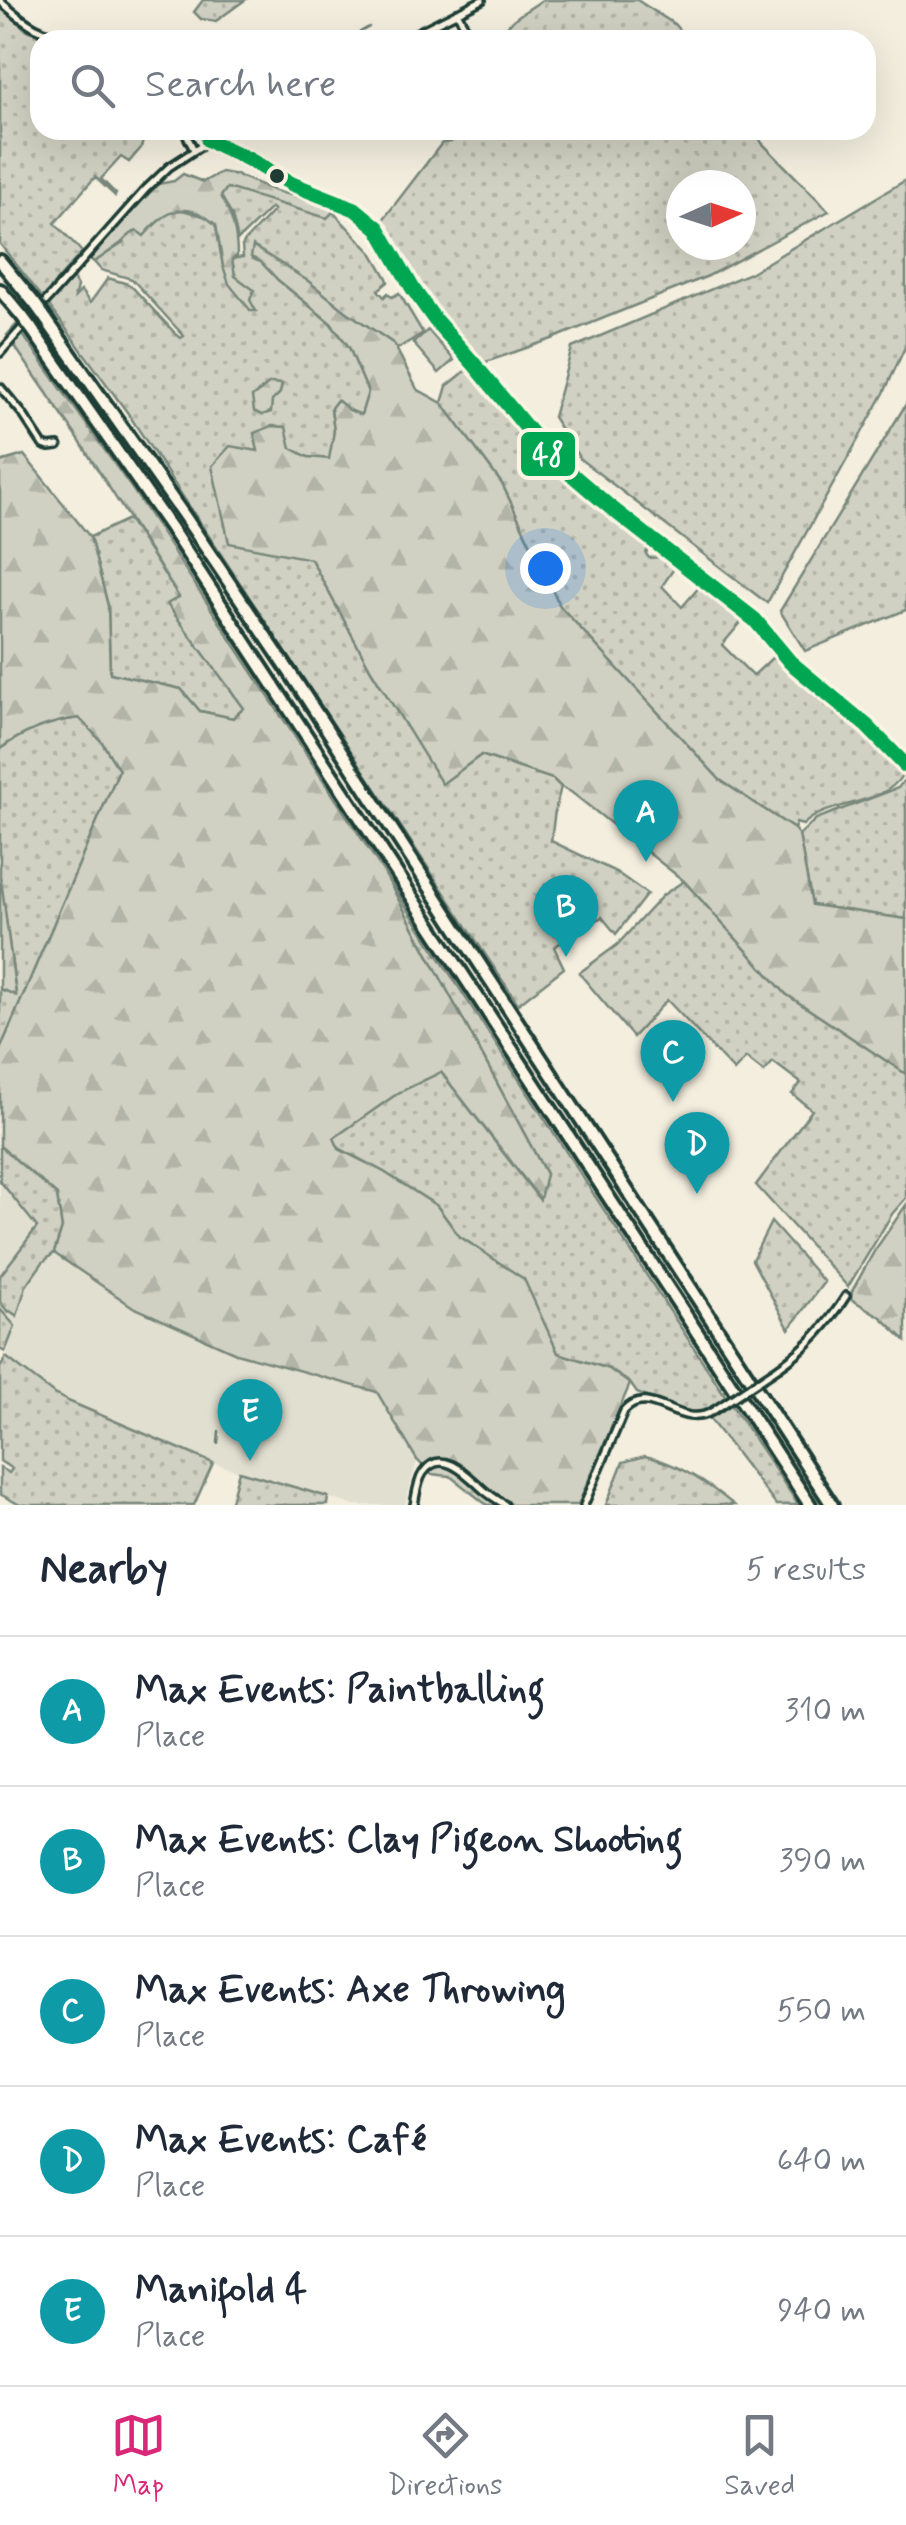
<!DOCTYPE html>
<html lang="en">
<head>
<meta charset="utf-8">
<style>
	:root { --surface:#fff; --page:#f6f6f7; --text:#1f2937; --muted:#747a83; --line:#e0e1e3; --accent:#db2777 }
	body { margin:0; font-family:Mynerve,sans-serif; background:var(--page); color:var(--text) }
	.compass { position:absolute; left:666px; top:170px; width:90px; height:90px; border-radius:50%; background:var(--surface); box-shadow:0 10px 40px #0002; rotate:87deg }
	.you { position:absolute; left:545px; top:568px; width:35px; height:35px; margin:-25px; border:8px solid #fff; border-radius:50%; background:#1a73e8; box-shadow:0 0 0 15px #1a73e833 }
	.badge { display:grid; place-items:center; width:65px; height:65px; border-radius:50%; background:var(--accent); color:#fff; font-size:32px; font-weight:700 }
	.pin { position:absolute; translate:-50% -82px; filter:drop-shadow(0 2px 5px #0008) }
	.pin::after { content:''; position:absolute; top:52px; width:35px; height:30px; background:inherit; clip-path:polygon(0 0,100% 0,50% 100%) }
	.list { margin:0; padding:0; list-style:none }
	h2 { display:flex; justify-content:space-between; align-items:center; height:130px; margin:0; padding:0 40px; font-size:42px }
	h2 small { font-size:32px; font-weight:400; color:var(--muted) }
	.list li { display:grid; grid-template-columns:65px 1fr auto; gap:30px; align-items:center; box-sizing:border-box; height:150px; padding:0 40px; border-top:2px solid var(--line) }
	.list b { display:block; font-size:38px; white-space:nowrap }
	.list p { margin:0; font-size:32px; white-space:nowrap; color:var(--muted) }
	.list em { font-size:32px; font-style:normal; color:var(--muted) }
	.icon { flex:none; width:55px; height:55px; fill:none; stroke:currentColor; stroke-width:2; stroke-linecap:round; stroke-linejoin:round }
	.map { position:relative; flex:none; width:906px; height:1505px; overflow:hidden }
	.search { position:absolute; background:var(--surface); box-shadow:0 10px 40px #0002; left:30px; right:30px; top:30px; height:110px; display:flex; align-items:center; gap:25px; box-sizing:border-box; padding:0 35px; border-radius:30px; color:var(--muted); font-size:38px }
	.sheet { height:880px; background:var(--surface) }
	nav { display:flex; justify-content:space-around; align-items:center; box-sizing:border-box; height:140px; border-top:2px solid var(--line); background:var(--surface); font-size:28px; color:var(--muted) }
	nav a { display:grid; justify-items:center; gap:5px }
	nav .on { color:var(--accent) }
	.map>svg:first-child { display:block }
	.built { fill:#e1dfd0 }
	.grass { fill:url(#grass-dots); stroke:#78877b; stroke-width:2.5; fill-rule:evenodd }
	.forest { fill:url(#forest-firs); stroke:#78877b; stroke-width:2.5 }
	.park { fill:#d0d1c2; stroke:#78877b; stroke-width:2.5 }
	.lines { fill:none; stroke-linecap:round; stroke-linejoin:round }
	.stream { stroke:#6c7d72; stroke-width:2.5 }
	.street-casing { stroke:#1f3d34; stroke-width:12 }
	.highway-casing { stroke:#1f3d34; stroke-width:18 }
	.street { stroke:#fcf5e5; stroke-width:5 }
	.highway { stroke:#fcf5e5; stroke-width:10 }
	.street-bridge-casing { stroke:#1f3d34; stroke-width:12; stroke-linecap:butt }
	.highway-bridge-casing { stroke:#1f3d34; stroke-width:18; stroke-linecap:butt }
	.street-bridge { stroke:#fcf5e5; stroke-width:5 }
	.highway-bridge { stroke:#fcf5e5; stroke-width:10 }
	.bus-1-casing { stroke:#fcf5e5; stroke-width:22 }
	.bus-1 { stroke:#00a651; stroke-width:15 }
	.bus-dot { fill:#1f3d34; stroke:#fcf5e5; stroke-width:4 }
	.line-badge { stroke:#fcf5e5; stroke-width:4 }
	.badge-label { font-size:28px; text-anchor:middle; font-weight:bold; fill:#fff }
</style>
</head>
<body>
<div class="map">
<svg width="906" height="1505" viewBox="0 0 906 1505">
	<defs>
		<pattern id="grass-dots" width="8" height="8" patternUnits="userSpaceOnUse" patternTransform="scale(2.5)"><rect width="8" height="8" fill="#d0d1c2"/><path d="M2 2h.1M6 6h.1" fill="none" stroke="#b2b4a7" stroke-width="1.8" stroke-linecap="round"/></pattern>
		<pattern id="forest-firs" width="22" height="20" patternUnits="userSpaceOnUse" patternTransform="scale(2.5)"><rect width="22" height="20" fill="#d0d1c2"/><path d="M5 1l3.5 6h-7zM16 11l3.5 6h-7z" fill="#b2b4a7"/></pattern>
	</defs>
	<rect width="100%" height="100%" fill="#f3eede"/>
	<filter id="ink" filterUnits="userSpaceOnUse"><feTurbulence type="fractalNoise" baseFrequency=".01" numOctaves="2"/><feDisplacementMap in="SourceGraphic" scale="20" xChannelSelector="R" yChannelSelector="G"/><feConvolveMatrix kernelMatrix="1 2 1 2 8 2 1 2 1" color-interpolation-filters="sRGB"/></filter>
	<g filter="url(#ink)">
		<polygon class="built" points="0,1181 38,1227 49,1259 54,1253 133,1307 236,1353 377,1392 417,1460 405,1505 353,1505 213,1463 68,1402 54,1394 6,1357 15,1326 0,1309"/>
		<g class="grass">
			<polygon points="203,0 245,0 216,21 201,19 194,12"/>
			<path d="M 542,0 L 637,0 L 674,24 L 688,40 L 500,40 C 505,20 526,12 542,0 Z"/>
			<polygon points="0,6 25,29 51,40 40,40 40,93 37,106 40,107 40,130 130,130 145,133 141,148 129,162 121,157 101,179 116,194 115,196 95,177 55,223 82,252 51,287 57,296 72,277 77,286 75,297 81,291 90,303 108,278 128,284 133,288 175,333 181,338 184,336 132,279 101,270 94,262 123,243 129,233 137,230 144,235 164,216 179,209 207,217 216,225 223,266 255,310 235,276 232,259 243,257 242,246 245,241 274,210 271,208 238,240 232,216 221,196 227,187 327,217 333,212 373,254 387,278 388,282 378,290 384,297 388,293 392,297 399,293 423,333 397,349 394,344 347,312 308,281 251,258 261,262 278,280 330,323 349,347 368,392 361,415 349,410 337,400 331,408 334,431 330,459 308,457 291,448 311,559 371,670 443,783 481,755 553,779 561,787 555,810 551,841 616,872 647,894 616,934 602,917 554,947 564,968 518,1004 127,412 50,307 0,244"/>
			<path d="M 462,130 L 755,130 L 762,143 L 829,211 L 708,276 L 552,339 L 486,362 C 436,339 408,269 379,225 L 442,143 L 451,142 ZM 741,185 L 741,245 L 681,245 L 681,185 Z"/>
			<polygon points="906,180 906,345 884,393 767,603 580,459 553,417 572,348 750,273"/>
			<path d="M 467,370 L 473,372 L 553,469 L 601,512 L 648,547 L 646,554 L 649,558 L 660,557 L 675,567 L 662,586 L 682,607 L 701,585 L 744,619 L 722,645 L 753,676 L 773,657 C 817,696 864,730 902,775 C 884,807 827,800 803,825 L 796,823 L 794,829 L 720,780 L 560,606 L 502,484 L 442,403 L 447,386 Z"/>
			<polygon points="906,404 906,610 805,651 780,611"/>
			<polygon points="128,519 180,598 168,605 244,708 233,718 200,711 181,689 110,673 108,606 90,537"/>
			<path d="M 80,718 L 102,742 L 119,770 L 0,1050 L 0,989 L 16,994 L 0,877 L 0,749 C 22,732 52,721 80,718 Z"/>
			<polygon points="906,778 906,919 812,905 799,835 816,819 898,788"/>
			<polygon points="383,871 726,1397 706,1411 688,1414 637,1393 630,1383 609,1369 558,1353 523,1279 459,1236 437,1206 384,1172 339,1148 333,1138 398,1093 441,1072 539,1199 546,1174"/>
			<polygon points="684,881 786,994 906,1074 906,1198 892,1214 848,1287 756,1185 812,1110 792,1094 801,1083 773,1062 764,1072 746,1058 734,1071 667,1000 633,1037 579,973 617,945 663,895"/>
			<polygon points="0,1146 57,1195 62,1228 54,1253 43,1262 26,1286 17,1316 10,1311 8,1312 0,1302 0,1276 37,1227 0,1181"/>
			<polygon points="771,1222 824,1282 789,1329 752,1260"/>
			<polygon points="0,1309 15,1326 5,1352 0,1349"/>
			<polygon points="6,1357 54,1394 68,1401 213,1463 194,1505 20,1505 0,1494 0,1468 9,1473 12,1469 0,1461 0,1368"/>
			<polygon points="731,1404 792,1495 798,1505 776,1505 709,1418"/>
			<path d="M 645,1456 C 678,1463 708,1484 734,1505 L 606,1505 L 623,1462 Z"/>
			<polygon points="239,1471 328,1497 327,1505 230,1505"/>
		</g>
		<g class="forest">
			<path d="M 221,172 L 237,175 L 275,191 L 326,204 L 333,212 L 327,218 L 227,188 L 221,196 C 232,216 237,232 237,256 L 232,259 L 235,276 L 254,290 L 250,300 L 256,311 L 251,311 L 229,284 L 223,266 L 216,225 C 188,199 166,209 144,236 L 137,231 C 128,234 127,239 120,244 C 111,250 103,257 94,262 L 89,258 L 158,184 L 174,181 L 183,174 L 203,182 Z"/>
			<polygon points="253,246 308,281 347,312 394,344 417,389 442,403 502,484 560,606 720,780 794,829 799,835 812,905 906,919 906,1074 786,994 684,881 571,792 561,787 553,779 481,755 442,784 371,670 311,559 229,543 212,466 230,446 258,451 254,433 272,426 286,427 291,448 308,457 329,459 334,431 331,408 337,400 349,410 361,415 368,392 349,347 331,323 278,280 261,262 251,257"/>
			<path d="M 16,325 L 135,493 L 383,871 L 546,1174 L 540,1199 L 441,1072 L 398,1093 L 334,1138 L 339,1149 L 384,1172 L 437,1206 L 459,1236 L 524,1279 L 558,1353 L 609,1369 L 630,1384 L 578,1505 L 487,1505 L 450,1476 L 431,1474 L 417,1460 L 377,1392 L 236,1353 L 133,1307 L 54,1253 L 62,1228 L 57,1195 L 0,1146 L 0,1050 L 119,770 L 102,742 L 79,718 C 52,721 22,732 0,749 L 0,462 L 24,455 L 90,537 L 108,606 L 110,673 L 181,689 L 200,711 L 233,718 L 244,708 L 167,604 L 179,597 L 77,437 L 7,335 Z"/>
			<polygon points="270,383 282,384 280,393 272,401 271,412 262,415 254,411 252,397"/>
			<polygon points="0,877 2,887 16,995 0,989"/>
			<polygon points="906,1205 906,1341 881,1317 851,1299 852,1291 875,1250"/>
		</g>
		<polygon class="park" points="428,330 454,360 439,373 413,343"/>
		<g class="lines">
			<g class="stream">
				<polyline points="346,40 369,27"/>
				<polyline points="218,1443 219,1431"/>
			</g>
			<defs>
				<g id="street">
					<path d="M 0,1 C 27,25 42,35 78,40"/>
					<polyline points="457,12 465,27 466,40"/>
					<polyline points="402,40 482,0"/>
					<polyline points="184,130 194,150"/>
					<polyline points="208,140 248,159 292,184 355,209 378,228 413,289 435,320 474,364 549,455 610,507 755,620 790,662 867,726 906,766"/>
					<polyline points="0,353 145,190 169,167 226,130"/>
					<polyline points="0,387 22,413 43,445 49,447 58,446"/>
					<path d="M 779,1367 C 805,1349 829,1323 846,1296"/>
					<path d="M 414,1505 C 416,1495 417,1482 423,1473 C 442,1445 470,1478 485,1491 C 491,1496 498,1500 505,1505"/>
					<path d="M 584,1505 L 624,1411 C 650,1382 680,1432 713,1411"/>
				</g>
				<g id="highway">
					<polyline points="0,261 35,304"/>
					<polyline points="0,290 22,316"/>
					<polyline points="43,315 185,517 289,671 832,1505"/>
					<polyline points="31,328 170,527 810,1505"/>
				</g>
			</defs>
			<use href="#street" class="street-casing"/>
			<use href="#highway" class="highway-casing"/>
			<use href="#street" class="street"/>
			<use href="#highway" class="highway"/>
			<defs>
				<polyline id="street-bridge" points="713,1411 779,1367"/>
				<g id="highway-bridge">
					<polyline points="35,304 43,315"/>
					<polyline points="22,316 31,328"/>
				</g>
			</defs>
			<use href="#street-bridge" class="street-bridge-casing"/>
			<use href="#highway-bridge" class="highway-bridge-casing"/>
			<use href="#street-bridge" class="street-bridge"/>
			<use href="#highway-bridge" class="highway-bridge"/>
			<defs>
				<polyline id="bus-1" points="208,140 248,159 292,184 355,209 378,228 413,289 435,320 474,364 549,455 610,507 755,620 790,662 867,726 906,766"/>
			</defs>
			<use href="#bus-1" class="bus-1-casing"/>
			<use href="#bus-1" class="bus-1"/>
		</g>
	</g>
	<circle class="bus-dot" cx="277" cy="176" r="9"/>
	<rect class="line-badge" x="519" y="430" width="58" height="48" rx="10" fill="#00a651"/>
	<g class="badge-label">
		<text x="548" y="464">48</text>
	</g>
</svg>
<svg class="compass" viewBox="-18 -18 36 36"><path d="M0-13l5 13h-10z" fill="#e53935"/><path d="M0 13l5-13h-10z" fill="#747a83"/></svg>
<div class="you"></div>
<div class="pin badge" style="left:646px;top:862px;background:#0f9aa8">A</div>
<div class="pin badge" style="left:566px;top:957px;background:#0f9aa8">B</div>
<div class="pin badge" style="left:673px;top:1102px;background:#0f9aa8">C</div>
<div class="pin badge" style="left:697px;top:1194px;background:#0f9aa8">D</div>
<div class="pin badge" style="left:250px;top:1461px;background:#0f9aa8">E</div>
<div class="search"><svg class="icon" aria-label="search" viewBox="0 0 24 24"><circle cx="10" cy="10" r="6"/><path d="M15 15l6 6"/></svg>Search here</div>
</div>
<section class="sheet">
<h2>Nearby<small>5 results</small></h2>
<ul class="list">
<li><span class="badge" style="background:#0f9aa8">A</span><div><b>Max Events: Paintballing</b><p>Place</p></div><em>310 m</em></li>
<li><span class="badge" style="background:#0f9aa8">B</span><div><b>Max Events: Clay Pigeon Shooting</b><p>Place</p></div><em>390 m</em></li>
<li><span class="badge" style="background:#0f9aa8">C</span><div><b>Max Events: Axe Throwing</b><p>Place</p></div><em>550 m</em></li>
<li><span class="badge" style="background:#0f9aa8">D</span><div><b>Max Events: Café</b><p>Place</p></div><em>640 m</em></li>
<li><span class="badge" style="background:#0f9aa8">E</span><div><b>Manifold 4</b><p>Place</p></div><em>940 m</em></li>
</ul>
</section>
<nav>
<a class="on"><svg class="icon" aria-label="map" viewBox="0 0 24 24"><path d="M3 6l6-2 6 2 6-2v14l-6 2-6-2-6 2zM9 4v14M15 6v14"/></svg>Map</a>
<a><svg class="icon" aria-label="directions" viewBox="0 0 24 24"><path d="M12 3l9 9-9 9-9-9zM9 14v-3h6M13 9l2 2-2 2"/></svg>Directions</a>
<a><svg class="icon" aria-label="saved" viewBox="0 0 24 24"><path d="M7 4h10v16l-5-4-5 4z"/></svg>Saved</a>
</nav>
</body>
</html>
